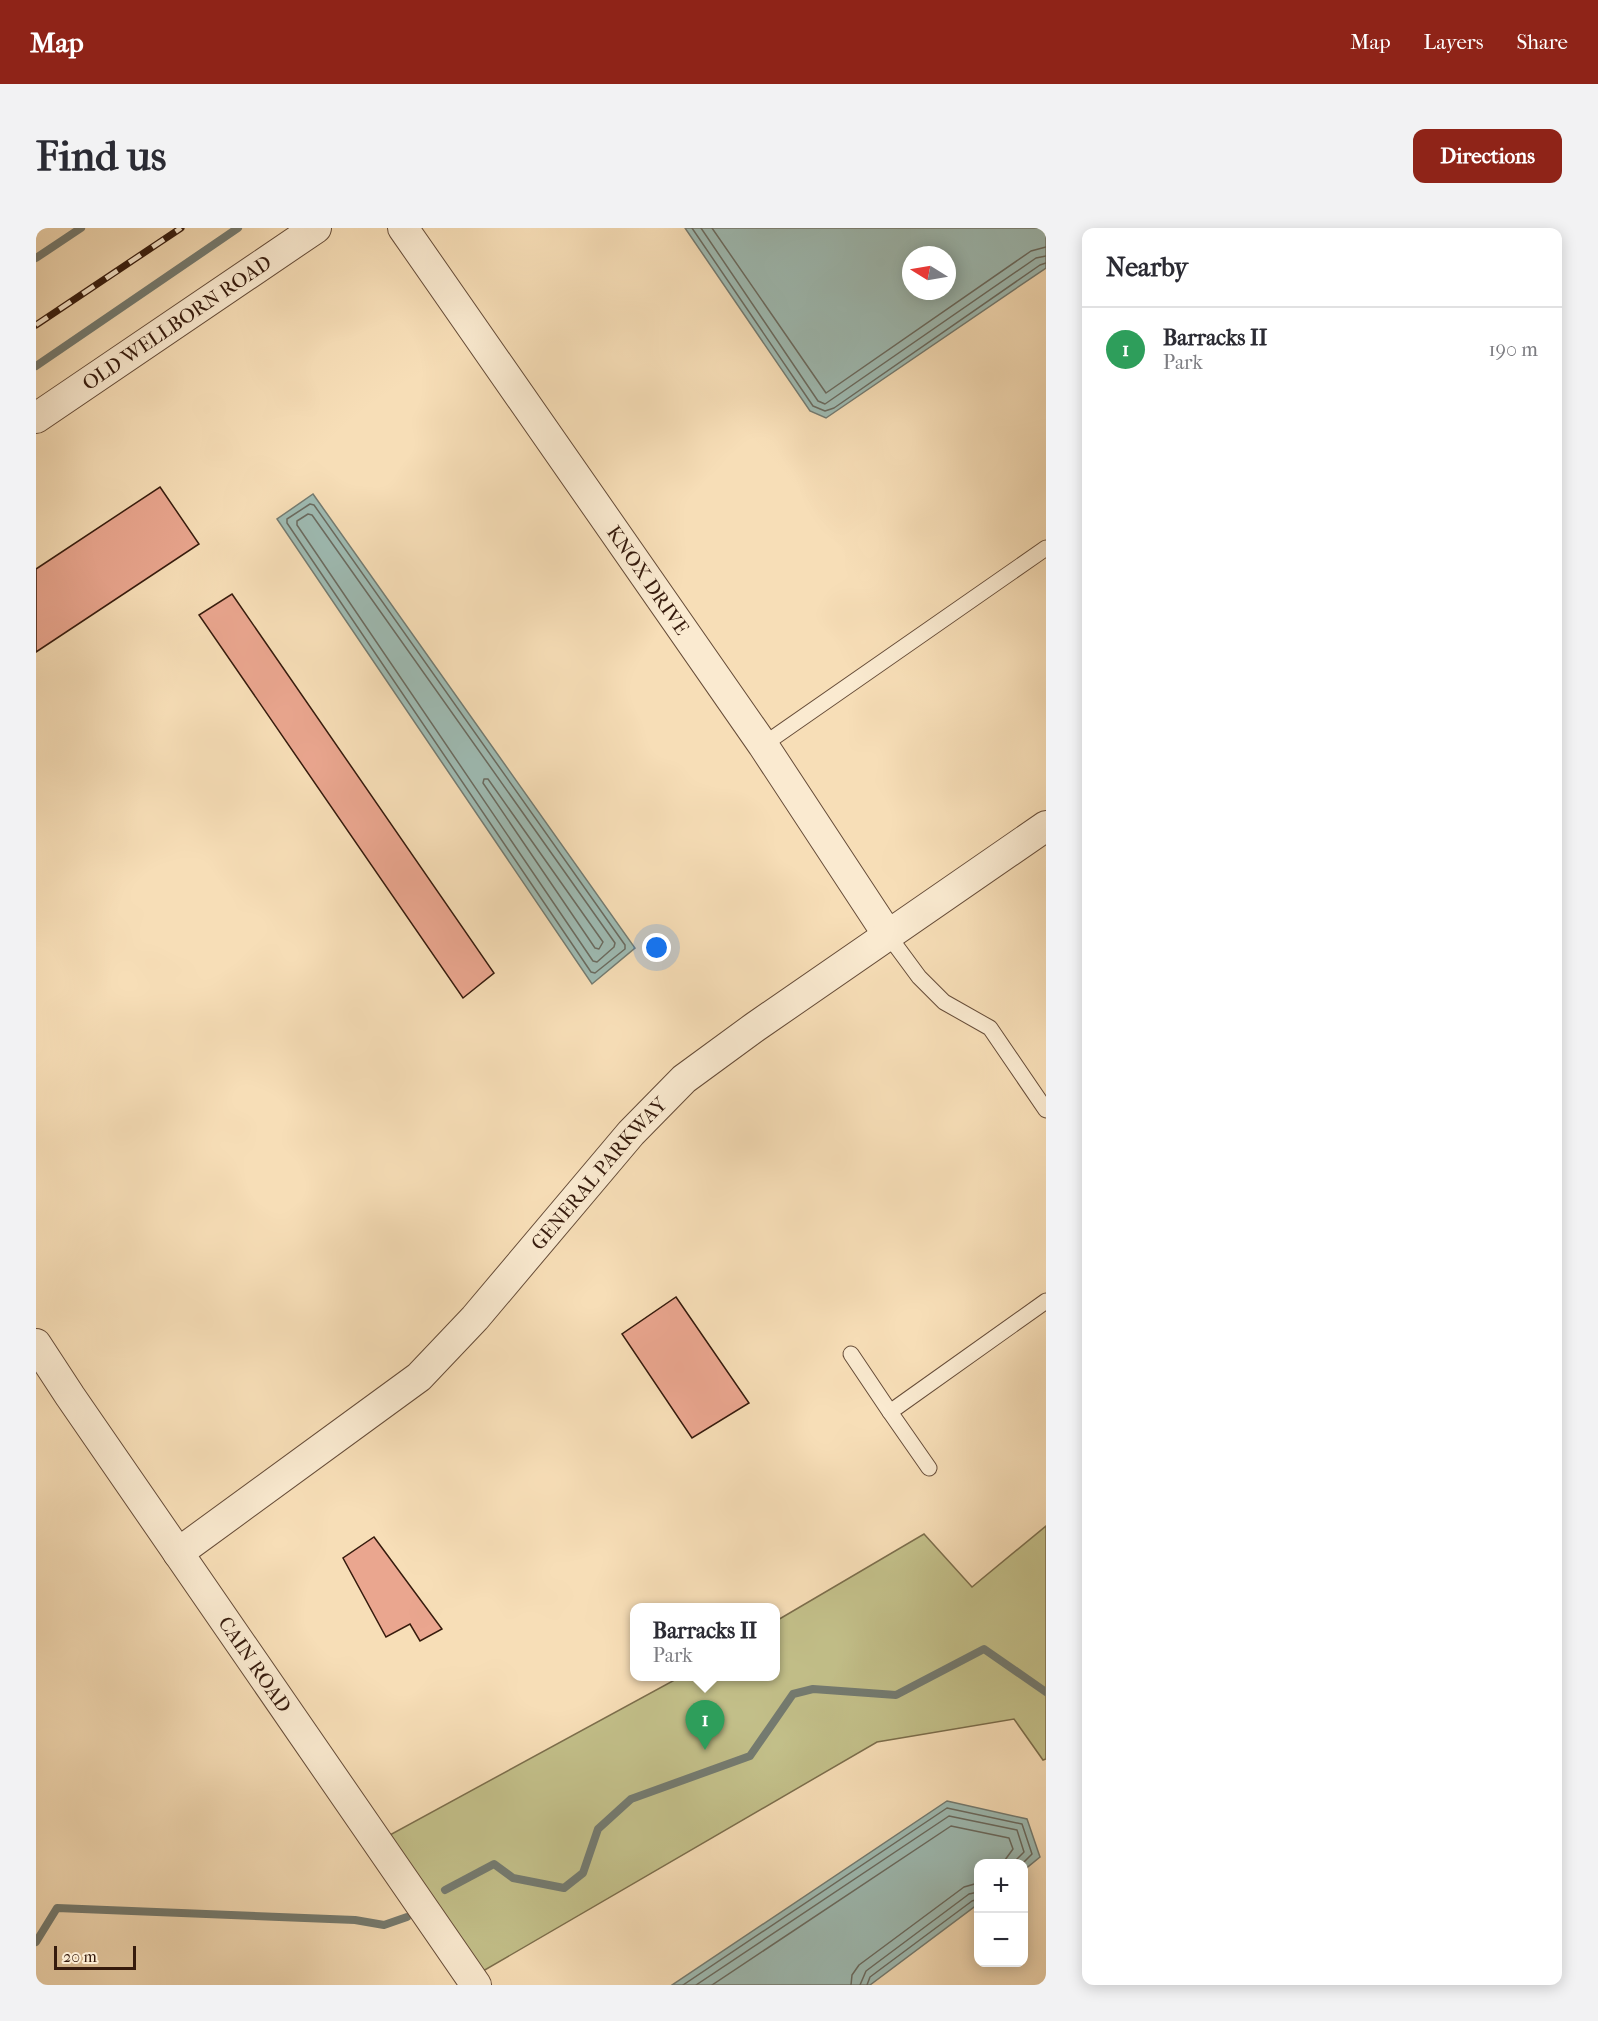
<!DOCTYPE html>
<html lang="en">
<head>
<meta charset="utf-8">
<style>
	:root { --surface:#fff; --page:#f2f2f3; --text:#2b2b33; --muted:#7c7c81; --line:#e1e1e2; --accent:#8f2418 }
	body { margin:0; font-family:"IM FELL French Canon",serif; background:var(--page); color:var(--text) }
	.controls { position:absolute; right:18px; bottom:18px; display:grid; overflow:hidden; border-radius:12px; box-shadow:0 3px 15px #0003 }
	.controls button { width:54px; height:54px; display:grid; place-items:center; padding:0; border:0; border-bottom:2px solid var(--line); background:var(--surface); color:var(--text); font:30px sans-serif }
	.compass { position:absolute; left:866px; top:18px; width:54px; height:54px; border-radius:50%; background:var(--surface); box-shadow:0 3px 15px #0003; rotate:281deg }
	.scale { position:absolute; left:18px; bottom:15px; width:82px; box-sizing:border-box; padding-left:6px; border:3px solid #361b0d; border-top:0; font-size:16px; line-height:21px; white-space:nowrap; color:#361b0d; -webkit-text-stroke:4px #faead0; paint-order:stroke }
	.you { position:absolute; left:621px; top:720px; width:21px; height:21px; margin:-15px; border:4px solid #fff; border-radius:50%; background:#1a73e8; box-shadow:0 0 0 9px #1a73e833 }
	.badge { display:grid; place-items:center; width:39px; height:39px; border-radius:50%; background:var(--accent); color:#fff; font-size:20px; font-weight:700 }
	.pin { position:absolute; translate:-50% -50px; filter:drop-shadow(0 2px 3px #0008) }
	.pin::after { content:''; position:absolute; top:32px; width:21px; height:18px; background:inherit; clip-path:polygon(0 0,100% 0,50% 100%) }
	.popup { position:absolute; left:594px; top:1375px; width:150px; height:78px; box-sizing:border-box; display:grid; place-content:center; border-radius:12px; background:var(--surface); filter:drop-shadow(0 2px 4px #0005); font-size:20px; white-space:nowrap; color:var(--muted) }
	.popup b { font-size:22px; color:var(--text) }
	.popup::after { content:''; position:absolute; left:50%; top:100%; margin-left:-12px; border:12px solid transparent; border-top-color:var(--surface) }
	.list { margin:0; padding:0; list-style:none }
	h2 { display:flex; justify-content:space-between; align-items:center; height:78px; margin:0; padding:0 24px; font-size:26px }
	h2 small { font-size:20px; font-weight:400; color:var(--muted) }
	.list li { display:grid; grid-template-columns:39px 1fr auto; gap:18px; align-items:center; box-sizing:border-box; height:84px; padding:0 24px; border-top:2px solid var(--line) }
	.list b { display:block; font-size:22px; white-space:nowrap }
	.list p { margin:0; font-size:20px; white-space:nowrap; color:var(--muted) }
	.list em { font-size:20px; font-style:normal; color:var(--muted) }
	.map { position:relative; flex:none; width:1010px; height:1757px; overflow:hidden; border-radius:12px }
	header { display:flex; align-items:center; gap:36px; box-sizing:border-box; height:84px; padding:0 30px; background:var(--accent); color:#fff }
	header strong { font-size:28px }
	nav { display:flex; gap:33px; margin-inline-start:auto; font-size:21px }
	.intro { display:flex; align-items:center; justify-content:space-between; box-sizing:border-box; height:144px; padding:0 36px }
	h1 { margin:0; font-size:42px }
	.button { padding:15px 27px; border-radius:12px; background:var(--accent); color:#fff; font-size:21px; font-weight:700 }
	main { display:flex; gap:36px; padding:0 36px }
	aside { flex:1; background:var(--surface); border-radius:12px; box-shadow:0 3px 15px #0003 }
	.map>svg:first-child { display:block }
	.green { fill:#c3c08a; stroke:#7c6e4c; stroke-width:1.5 }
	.water { fill:#9ebbb3; stroke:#747b71; stroke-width:1.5; fill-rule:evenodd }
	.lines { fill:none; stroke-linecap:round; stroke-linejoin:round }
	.shore { stroke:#6a6b60; stroke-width:1.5 }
	.stream { stroke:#747b71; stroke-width:8 }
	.building { fill:#eaa68f; stroke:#361b0d; stroke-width:1.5 }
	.service-casing { stroke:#664c38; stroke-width:17 }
	.minor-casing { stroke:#664c38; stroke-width:32 }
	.service { stroke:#faead0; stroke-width:15 }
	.minor { stroke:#faead0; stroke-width:30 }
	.rail-casing { stroke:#361b0d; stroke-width:7 }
	.rail { stroke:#faead0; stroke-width:4.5; stroke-dasharray:14; stroke-linecap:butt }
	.labels { text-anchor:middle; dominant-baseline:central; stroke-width:5; stroke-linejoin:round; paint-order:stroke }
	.street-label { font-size:20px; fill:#361b0d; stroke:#faead0 }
</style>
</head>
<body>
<header>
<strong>Map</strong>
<nav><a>Map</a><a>Layers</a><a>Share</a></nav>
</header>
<div class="intro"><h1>Find us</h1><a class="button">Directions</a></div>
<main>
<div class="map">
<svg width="1010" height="1757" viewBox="0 0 1010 1757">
	<rect width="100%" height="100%" fill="#f7deb7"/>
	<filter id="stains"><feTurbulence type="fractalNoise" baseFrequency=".00333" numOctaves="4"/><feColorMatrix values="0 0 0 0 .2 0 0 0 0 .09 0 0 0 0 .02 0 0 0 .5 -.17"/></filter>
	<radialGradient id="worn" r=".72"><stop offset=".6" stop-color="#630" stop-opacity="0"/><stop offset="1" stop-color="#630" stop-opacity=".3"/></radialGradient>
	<polygon class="green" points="1010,1298 1010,1531 1007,1532 978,1491 841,1514 435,1750 341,1614 644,1449 740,1448 740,1393 888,1306 936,1359"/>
	<g class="water">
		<path d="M 649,0 L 1010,0 L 1010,40 L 790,190 L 774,183 ZM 875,27 L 911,27 L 911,63 L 875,63 Z"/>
		<polygon points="277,266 599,720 556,756 241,291"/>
		<polygon points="911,1573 991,1591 1004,1629 988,1642 987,1636 942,1636 942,1676 834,1757 636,1757"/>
	</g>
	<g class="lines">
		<g class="shore">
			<polyline points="656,0 777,178 789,183 798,180 1004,37 1010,35"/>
			<polyline points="665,0 782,173 789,176 1000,30 1010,28"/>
			<polyline points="676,0 790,165 995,23 1010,19"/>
			<polygon points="274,276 278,277 589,717 589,721 559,745 555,744 251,295 251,291"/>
			<polygon points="272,286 276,287 579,715 578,719 561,734 557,733 261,297 261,293"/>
			<polygon points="448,551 452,551 567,714 563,721 559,720 447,555"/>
			<polyline points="647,1757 911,1580 986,1596 996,1626 986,1636"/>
			<polyline points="660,1757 913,1588 981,1602 988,1624 976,1636"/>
			<polyline points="676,1757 915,1598 973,1610 977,1621 966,1636"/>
			<polyline points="815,1757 816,1747 823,1737 928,1659 942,1655"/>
			<polyline points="824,1757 830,1743 933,1666 942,1664"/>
			<polyline points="831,1757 834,1749 936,1673 942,1671"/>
		</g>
		<g class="stream">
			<polyline points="0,30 45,0"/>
			<polyline points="0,138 202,0"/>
			<polyline points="409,1662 458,1636 477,1650 528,1660 547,1645 562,1601 595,1571 714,1528 757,1466 777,1461 860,1467 948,1421 1010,1464"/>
			<polyline points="0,1714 21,1680 319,1692 348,1697 371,1689"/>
		</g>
	</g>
	<g class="building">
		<polygon points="124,259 163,316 0,424 0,341"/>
		<polygon points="196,366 458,745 427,770 163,387"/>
		<polygon points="640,1069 713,1175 656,1210 586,1106"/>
		<polygon points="338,1309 406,1401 384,1413 374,1396 350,1409 307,1330"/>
	</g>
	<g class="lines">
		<defs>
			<g id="service">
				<polyline points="727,517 1010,320"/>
				<polyline points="852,707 883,749 908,774 954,800 1010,882"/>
				<polyline points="815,1126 854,1184"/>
				<polyline points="893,1240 854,1184 1010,1073"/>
			</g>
			<g id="minor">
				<path id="s1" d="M 367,0 L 727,517 L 852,707"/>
				<path id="s2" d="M 0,190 L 280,0"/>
				<path id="s3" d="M 0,1116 L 34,1168 L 440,1757"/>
				<path id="s4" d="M 142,1325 L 383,1149 L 439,1090 L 595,905 L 648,851 L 719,799 L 1010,598"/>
			</g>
		</defs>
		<use href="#service" class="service-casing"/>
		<use href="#minor" class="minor-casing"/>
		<use href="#service" class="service"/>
		<use href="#minor" class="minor"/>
		<defs>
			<polyline id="rail" points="0,97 145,0"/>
		</defs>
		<use href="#rail" class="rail-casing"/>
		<use href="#rail" class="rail"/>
	</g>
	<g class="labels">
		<g class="street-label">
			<text stroke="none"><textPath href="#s2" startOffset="170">OLD WELLBORN ROAD</textPath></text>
			<text stroke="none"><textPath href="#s1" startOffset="429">KNOX DRIVE</textPath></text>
			<text stroke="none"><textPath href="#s4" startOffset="570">GENERAL PARKWAY</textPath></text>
			<text stroke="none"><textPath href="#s3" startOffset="388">CAIN ROAD</textPath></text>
		</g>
	</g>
	<rect width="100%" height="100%" filter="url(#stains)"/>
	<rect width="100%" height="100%" fill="url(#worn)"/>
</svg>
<div class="controls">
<button>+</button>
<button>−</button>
</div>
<svg class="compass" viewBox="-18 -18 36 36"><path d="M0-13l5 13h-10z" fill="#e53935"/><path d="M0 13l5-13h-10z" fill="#7c7c81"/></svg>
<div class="scale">20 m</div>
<div class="you"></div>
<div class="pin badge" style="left:669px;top:1522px;background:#2e9e5b">1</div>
<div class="popup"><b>Barracks II</b>Park</div>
</div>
<aside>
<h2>Nearby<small></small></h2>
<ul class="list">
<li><span class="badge" style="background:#2e9e5b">1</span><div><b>Barracks II</b><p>Park</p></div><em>190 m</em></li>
</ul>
</aside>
</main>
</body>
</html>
